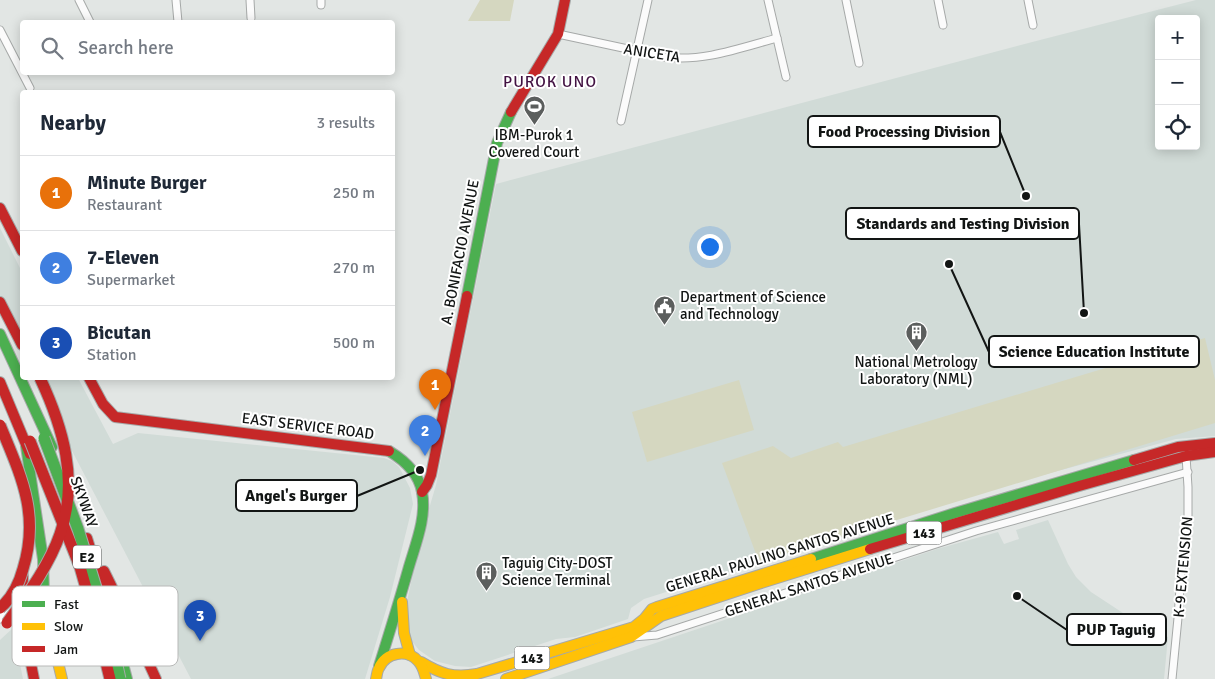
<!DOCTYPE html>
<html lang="en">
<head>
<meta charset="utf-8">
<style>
	:root { --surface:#fff; --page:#f6f6f7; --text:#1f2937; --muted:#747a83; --line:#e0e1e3; --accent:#5b5e5d }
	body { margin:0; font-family:Signika,sans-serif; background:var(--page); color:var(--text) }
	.controls { position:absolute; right:15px; top:15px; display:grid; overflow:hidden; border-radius:5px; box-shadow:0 2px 12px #0003 }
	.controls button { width:45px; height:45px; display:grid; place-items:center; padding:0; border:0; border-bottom:1px solid var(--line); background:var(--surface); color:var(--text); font:25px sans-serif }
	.you { position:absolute; left:709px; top:246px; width:18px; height:18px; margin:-12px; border:4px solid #fff; border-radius:50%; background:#1a73e8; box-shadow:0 0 0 8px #1a73e833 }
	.badge { display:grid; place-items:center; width:32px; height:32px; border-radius:50%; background:var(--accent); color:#fff; font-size:16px; font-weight:700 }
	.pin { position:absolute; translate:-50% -41px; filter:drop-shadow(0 1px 2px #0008) }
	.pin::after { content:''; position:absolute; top:26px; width:18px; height:15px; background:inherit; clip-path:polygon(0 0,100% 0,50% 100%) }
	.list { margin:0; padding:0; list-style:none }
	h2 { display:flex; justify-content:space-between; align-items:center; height:65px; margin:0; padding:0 20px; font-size:21px }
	h2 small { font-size:16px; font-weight:400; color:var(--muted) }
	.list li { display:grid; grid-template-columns:32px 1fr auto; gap:15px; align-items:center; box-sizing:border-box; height:75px; padding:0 20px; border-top:1px solid var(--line) }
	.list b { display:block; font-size:19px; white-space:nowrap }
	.list p { margin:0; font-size:16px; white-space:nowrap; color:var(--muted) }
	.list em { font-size:16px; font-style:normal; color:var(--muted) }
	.icon { flex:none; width:28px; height:28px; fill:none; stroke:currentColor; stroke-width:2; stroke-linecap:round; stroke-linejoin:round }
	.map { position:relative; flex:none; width:1215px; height:679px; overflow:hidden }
	.search { position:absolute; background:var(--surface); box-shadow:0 2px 12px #0003; left:20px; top:20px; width:375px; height:55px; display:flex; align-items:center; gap:12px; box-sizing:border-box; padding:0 18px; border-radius:5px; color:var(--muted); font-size:19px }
	.panel { position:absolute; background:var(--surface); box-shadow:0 2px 12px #0003; left:20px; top:90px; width:375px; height:290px; border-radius:5px }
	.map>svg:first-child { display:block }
	.built { fill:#d1dbd7; fill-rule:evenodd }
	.green { fill:#d5d7c0 }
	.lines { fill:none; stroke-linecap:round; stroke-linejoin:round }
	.street-casing { stroke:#a6a9a8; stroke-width:9 }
	.fast-casing { stroke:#a6a9a8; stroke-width:12 }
	.slow-casing { stroke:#a6a9a8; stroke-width:12 }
	.jam-casing { stroke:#a6a9a8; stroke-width:12 }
	.street { stroke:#fbfbfb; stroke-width:7 }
	.fast { stroke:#4caf50; stroke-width:10 }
	.slow { stroke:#ffc107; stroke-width:10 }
	.jam { stroke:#c62828; stroke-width:10 }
	.fast-bridge-casing { stroke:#a6a9a8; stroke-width:13; stroke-linecap:butt }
	.jam-bridge-casing { stroke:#a6a9a8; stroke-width:13; stroke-linecap:butt }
	.fast-bridge { stroke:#4caf50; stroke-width:11 }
	.jam-bridge { stroke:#c62828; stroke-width:11 }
	.labels { text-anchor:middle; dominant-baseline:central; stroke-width:4; stroke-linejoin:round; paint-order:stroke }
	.shield { fill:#fff; stroke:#595b5a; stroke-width:1 }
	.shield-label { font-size:14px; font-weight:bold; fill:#121514 }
	.street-label { font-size:15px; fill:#121514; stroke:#fff }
	.poi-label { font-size:15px; fill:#121514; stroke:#fff }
	.neighbourhood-label { font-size:16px; letter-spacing:1px; fill:#421242; stroke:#fff }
	.key { fill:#fff; stroke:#b8b9b8; stroke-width:1 }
	.key-label { font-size:14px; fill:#121514 }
	.leader { fill:none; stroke:#121514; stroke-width:2 }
	.callout-dot { fill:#121514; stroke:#fff; stroke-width:2 }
	.callout { fill:#fff; stroke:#121514; stroke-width:2 }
	.callout-label { font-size:16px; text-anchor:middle; font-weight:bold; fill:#121514 }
</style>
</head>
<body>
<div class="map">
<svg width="1215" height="679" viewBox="0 0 1215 679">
	<rect width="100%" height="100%" fill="#e2e6e4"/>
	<g class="built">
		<path d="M 1196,0 L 1215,0 L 1215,436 L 1176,439 L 1002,486 L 644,599 L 631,608 L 628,619 L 575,637 L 556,639 L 471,667 L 455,666 L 435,661 L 419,650 L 410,639 L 406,606 L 421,536 L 436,485 L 496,184 L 1040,40 ZM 1159,19 L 1196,19 L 1196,146 L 1159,146 Z"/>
		<polygon points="0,228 22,272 22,355 0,312"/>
		<polygon points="34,378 78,378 113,444 138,433 384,458 392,461 399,467 410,488 413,504 390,597 365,679 191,679"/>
		<polygon points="1048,520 1068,564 1076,577 1091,592 1123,613 1144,635 1149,630 1168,637 1164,679 548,679 937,549 998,532 1004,544 1019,539 1016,530"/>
		<polygon points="13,628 23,679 0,679 0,640"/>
	</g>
	<g class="green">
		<polygon points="480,0 514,0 510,21 468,21"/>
		<polygon points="1205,338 1215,380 1215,423 759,562 722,463 773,446 791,458 838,442 843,447"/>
		<polygon points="739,380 754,430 647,462 632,412"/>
	</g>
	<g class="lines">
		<defs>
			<g id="street">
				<polyline points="79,0 90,22"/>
				<polyline points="176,0 178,22"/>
				<polyline points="250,0 251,18"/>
				<polyline points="321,0 321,5"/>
				<polyline points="768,0 786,77"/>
				<polyline points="846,0 859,63"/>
				<polyline points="938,0 943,25"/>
				<polyline points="1028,0 1033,25"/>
				<polyline points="0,30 30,88"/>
				<path d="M 558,34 L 665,57 C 703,62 740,48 777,38"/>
				<polyline points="621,121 648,0"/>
				<polyline points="0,619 15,603"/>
				<polyline points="633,637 657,635 976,531 1188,472"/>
				<polyline points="1172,679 1178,618 1181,572 1188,516 1188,487 1186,456"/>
			</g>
			<g id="fast">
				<polyline points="467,296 497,143 511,112"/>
				<polyline points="0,334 52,447"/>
				<polyline points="26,446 43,559 44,593 52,633"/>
				<polyline points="811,559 955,513 1134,460"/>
				<polyline points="117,641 127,679"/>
				<path d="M 379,666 C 389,634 399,602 408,570 C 415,545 427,518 422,492 C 419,474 404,460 389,451"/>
			</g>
			<g id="slow">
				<polyline points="402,602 404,633 410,655"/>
				<polyline points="55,650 62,679"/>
				<path d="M 421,662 C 441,674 453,678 477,674 L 634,627 L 644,619 L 652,609 L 657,607 L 811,559"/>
				<path d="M 376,679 C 377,675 377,671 379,668 C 386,652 407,649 418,661 C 423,666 424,672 426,679"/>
				<polyline points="506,679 631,637 661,616 758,584 870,549"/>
			</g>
			<g id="jam">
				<polyline points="511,112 558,34 565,0"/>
				<polyline points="0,208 22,251"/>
				<polyline points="0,302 22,345"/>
				<polyline points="89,378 103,404 115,417 389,451"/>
				<polyline points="0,382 30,454"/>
				<polyline points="1134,460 1178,447 1215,443"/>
				<polyline points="422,492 427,485 431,475 467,296"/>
				<polyline points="87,538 107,603"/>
				<polyline points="870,549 1079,486 1186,456 1215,452"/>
				<polyline points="104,571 134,632"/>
				<path d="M 23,576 C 21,611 27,645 34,679"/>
				<polyline points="140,644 156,679"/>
			</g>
		</defs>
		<use href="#street" class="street-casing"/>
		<use href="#fast" class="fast-casing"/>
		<use href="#slow" class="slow-casing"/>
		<use href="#jam" class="jam-casing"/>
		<use href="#street" class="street"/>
		<use href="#fast" class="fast"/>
		<use href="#slow" class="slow"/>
		<use href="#jam" class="jam"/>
		<defs>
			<polyline id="fast-bridge" points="44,438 78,529 109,630 120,679"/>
			<g id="jam-bridge">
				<path d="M 0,425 C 21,476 40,514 23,569 C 19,584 12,598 0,608"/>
				<polyline points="30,441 80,567 99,634 110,679"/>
				<path d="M 7,623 C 27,595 49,566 60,534 C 79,481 63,427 40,378"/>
			</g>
		</defs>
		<use href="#fast-bridge" class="fast-bridge-casing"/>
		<use href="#jam-bridge" class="jam-bridge-casing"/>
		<use href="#fast-bridge" class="fast-bridge"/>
		<use href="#jam-bridge" class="jam-bridge"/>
	</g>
	<defs>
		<symbol id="stadium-pin" viewBox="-11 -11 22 30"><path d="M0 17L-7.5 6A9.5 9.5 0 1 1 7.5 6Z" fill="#5b5e5d" stroke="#fff"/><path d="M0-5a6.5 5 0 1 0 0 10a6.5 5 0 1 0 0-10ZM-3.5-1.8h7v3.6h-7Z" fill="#fff"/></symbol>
		<symbol id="civic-pin" viewBox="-11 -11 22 30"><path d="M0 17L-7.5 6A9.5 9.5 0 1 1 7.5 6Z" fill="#5b5e5d" stroke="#fff"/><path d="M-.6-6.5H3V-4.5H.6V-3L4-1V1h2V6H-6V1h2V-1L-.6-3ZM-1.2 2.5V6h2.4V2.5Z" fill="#fff"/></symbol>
		<symbol id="building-pin" viewBox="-11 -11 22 30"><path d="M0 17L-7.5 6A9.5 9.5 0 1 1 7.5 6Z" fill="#5b5e5d" stroke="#fff"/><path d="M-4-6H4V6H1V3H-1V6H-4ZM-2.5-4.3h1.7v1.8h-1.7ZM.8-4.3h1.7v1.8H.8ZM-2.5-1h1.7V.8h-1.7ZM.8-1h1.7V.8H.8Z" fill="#fff"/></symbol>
	</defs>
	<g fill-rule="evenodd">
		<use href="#stadium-pin" x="522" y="94" width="25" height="34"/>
		<use href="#civic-pin" x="652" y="294" width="25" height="34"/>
		<use href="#building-pin" x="904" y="320" width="25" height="34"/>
		<use href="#building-pin" x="474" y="560" width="25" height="34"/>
	</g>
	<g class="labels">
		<g class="shield">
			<rect x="906.5" y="521.5" width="35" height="23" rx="4"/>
			<rect x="73" y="545.5" width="28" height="23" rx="4"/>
			<rect x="514.5" y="646.5" width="35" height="23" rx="4"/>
		</g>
		<g class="shield-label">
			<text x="924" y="533">143</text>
			<text x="87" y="557">E2</text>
			<text x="532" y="658">143</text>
		</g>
		<g class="street-label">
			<text transform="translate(652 53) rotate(9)">ANICETA</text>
			<text transform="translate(460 252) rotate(-79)">A. BONIFACIO AVENUE</text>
			<text transform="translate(308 426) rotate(7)">EAST SERVICE ROAD</text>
			<text transform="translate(84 502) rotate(70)">SKYWAY</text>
			<text transform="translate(780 553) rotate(-17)">GENERAL PAULINO SANTOS AVENUE</text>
			<text transform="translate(1183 567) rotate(-85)">K-9 EXTENSION</text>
			<text transform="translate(809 585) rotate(-18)">GENERAL SANTOS AVENUE</text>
		</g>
		<g class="poi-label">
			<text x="534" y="135">IBM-Purok 1<tspan x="534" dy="17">Covered Court</tspan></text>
			<text x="680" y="297" text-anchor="start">Department of Science<tspan x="680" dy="17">and Technology</tspan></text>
			<text x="916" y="362">National Metrology<tspan x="916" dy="17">Laboratory (NML)</tspan></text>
			<text x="502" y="563" text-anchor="start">Taguig City-DOST<tspan x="502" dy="17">Science Terminal</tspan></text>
		</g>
		<g class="neighbourhood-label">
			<text x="550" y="82">PUROK UNO</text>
		</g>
	</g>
	<rect x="12" y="586" width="166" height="80" rx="8" class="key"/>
	<rect x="22" y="601" width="23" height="6" fill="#4caf50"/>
	<rect x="22" y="623" width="23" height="7" fill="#ffc107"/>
	<rect x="22" y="646" width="23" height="6" fill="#c62828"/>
	<g class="key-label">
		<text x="54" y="609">Fast</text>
		<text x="54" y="631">Slow</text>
		<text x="54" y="654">Jam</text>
	</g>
	<path class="leader" d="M1026 196L1000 132M1084 313L1079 224M949 264L989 352M420 470L357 496M1017 596L1067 630"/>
	<g class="callout-dot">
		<circle cx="1026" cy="196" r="5"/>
		<circle cx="1084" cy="313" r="5"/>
		<circle cx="949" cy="264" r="5"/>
		<circle cx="420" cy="470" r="5"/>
		<circle cx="1017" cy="596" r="5"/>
	</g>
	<g class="callout">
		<rect x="808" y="116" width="192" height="31" rx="5"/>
		<rect x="846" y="208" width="233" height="31" rx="5"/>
		<rect x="989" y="336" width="210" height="31" rx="5"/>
		<rect x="236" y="480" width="121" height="31" rx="5"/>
		<rect x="1067" y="614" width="99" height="31" rx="5"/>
	</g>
	<g class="callout-label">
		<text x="904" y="137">Food Processing Division</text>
		<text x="963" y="229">Standards and Testing Division</text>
		<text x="1094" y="357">Science Education Institute</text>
		<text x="296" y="501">Angel's Burger</text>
		<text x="1116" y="635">PUP Taguig</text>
	</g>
</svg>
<div class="controls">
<button>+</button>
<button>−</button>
<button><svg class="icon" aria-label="locate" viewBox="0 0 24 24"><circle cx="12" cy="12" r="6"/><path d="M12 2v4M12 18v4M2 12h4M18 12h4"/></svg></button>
</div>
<div class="you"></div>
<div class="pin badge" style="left:435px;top:410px;background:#e8710a">1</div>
<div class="pin badge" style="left:425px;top:456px;background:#3f7fe0">2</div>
<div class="pin badge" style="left:200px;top:641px;background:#1a4fb4">3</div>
<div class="search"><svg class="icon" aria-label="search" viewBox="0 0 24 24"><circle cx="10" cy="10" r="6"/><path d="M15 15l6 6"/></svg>Search here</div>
<section class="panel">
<h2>Nearby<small>3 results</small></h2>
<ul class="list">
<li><span class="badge" style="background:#e8710a">1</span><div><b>Minute Burger</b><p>Restaurant</p></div><em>250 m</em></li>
<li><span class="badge" style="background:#3f7fe0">2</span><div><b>7-Eleven</b><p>Supermarket</p></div><em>270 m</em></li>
<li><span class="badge" style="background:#1a4fb4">3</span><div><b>Bicutan</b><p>Station</p></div><em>500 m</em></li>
</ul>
</section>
</div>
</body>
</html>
